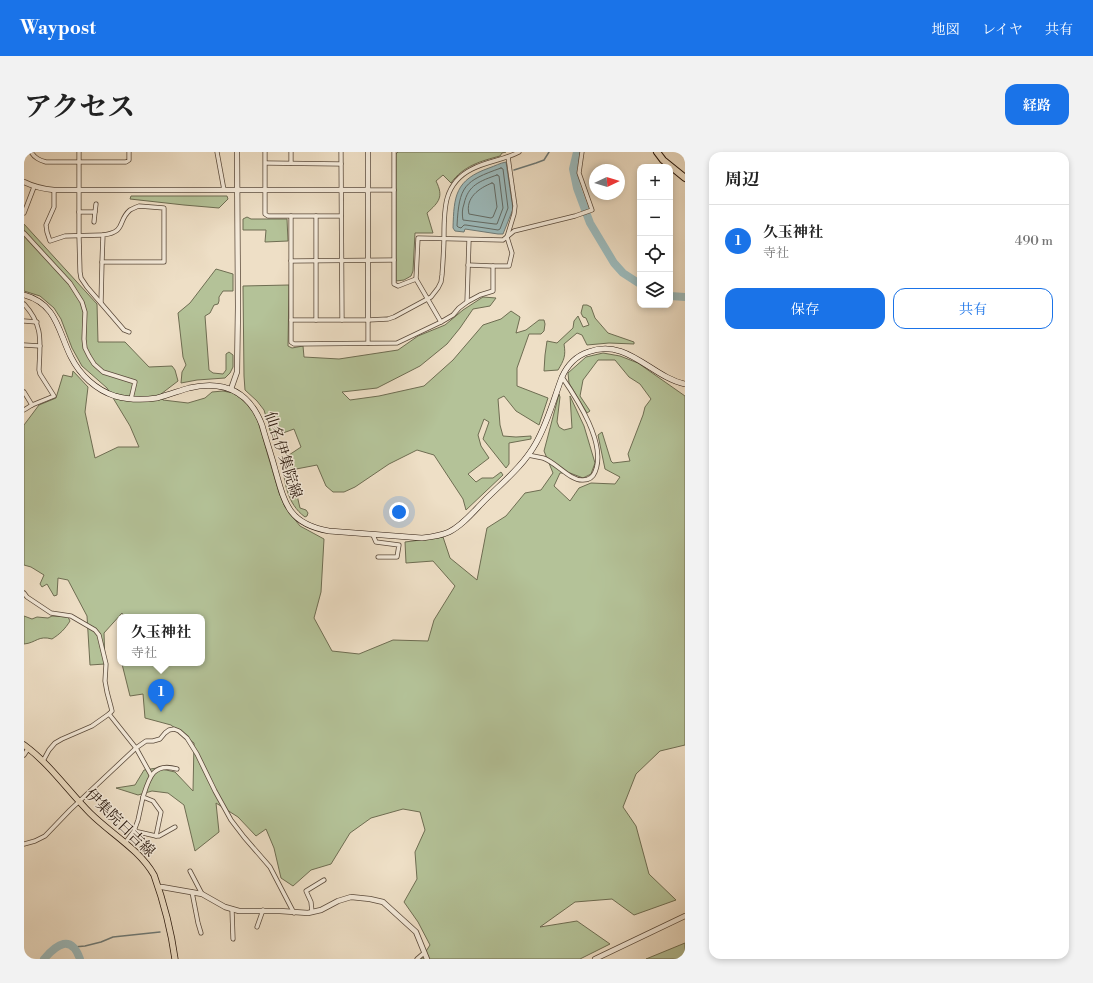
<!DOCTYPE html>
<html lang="ja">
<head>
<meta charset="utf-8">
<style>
	:root { --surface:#fff; --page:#f2f2f2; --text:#222; --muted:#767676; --line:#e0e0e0; --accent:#1a73e8 }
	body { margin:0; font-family:"Libre Bodoni","Noto Serif JP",serif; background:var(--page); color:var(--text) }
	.controls { position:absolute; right:12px; top:12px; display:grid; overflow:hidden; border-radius:8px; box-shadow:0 2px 6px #0003 }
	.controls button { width:36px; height:36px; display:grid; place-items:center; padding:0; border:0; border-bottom:1px solid var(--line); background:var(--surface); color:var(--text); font:20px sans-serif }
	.compass { position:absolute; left:565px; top:12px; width:36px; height:36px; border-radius:50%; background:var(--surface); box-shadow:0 2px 6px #0003; rotate:86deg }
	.you { position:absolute; left:375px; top:360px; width:14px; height:14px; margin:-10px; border:3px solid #fff; border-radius:50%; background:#1a73e8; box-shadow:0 0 0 6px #1a73e833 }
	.badge { display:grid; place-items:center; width:26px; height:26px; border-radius:50%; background:var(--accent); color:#fff; font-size:13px; font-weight:700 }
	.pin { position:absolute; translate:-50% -33px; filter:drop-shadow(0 1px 2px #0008) }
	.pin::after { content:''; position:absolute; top:21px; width:14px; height:12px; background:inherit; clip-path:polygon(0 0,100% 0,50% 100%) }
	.popup { position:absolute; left:93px; top:462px; width:88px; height:52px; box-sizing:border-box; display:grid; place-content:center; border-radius:8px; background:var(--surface); filter:drop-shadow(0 1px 3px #0005); font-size:13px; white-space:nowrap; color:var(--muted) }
	.popup b { font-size:15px; color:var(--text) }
	.popup::after { content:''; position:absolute; left:50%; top:100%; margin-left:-8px; border:8px solid transparent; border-top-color:var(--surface) }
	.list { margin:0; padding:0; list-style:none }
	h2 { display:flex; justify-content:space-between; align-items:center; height:52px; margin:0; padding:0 16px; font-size:17px }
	h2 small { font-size:13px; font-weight:400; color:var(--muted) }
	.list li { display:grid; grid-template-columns:26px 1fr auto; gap:12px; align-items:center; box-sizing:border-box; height:72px; padding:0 16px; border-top:1px solid var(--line) }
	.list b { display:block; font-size:15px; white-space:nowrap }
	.list p { margin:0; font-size:13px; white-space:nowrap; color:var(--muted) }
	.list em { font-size:13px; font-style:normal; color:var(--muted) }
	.actions { display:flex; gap:8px; padding:12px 16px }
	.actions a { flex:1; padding:9px 0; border:1px solid var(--accent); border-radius:12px; text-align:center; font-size:14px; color:var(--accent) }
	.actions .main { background:var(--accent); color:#fff }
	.icon { flex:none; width:22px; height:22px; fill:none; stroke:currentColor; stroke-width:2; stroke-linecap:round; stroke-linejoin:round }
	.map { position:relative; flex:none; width:661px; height:807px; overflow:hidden; border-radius:12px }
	header { display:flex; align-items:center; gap:24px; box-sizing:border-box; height:56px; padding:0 20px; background:var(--accent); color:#fff }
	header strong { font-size:19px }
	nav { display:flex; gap:22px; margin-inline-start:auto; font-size:14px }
	.intro { display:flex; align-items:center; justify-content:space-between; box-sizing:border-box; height:96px; padding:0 24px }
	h1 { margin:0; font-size:28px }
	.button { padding:10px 18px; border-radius:12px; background:var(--accent); color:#fff; font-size:14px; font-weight:700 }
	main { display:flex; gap:24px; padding:0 24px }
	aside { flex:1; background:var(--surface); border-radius:12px; box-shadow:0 2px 6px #0003 }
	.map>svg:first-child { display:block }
	.green { fill:#b4c298; stroke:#6e6d52 }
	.water { fill:#9cbbbd; stroke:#6e7a77 }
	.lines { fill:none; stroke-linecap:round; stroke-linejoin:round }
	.shore { stroke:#626a65; stroke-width:1 }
	.stream { stroke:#6e7a77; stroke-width:1.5 }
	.river { stroke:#9cbbbd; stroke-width:8 }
	.minor-casing { stroke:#5a4a3b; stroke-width:5 }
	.tertiary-casing { stroke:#5a4a3b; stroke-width:6 }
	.secondary-casing { stroke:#29180d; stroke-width:6 }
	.primary-casing { stroke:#29180d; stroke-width:7 }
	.trunk-casing { stroke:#29180d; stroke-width:8 }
	.minor { stroke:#f4eada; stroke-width:3.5 }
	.tertiary { stroke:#f4eada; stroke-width:4.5 }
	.secondary { stroke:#f4eada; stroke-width:5 }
	.primary { stroke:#eedfc6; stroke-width:5.5 }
	.trunk { stroke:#eedfc6; stroke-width:6 }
	.labels { text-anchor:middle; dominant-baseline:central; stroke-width:3; stroke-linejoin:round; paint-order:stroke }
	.street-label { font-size:15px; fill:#29180d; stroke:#f4eada }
</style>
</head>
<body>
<header>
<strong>Waypost</strong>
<nav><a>地図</a><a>レイヤ</a><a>共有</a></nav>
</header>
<div class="intro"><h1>アクセス</h1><a class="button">経路</a></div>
<main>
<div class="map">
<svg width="661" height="807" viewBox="0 0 661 807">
	<rect width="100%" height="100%" fill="#eedfc6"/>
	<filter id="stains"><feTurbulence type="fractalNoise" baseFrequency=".005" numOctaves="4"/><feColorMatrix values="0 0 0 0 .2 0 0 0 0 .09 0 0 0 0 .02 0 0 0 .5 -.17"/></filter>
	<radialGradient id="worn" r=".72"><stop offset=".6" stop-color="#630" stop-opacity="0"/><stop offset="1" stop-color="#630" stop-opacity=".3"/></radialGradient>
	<g class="green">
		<path d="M 374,0 L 482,0 L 478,1 L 476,4 C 457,9 439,14 427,31 L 419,23 L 412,29 C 420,45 415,50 403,61 L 409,81 L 391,81 L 389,119 L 387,124 L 380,128 L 372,129 L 372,2 Z"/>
		<polygon points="107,44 203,44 204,47 195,56 160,53 106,47"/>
		<polygon points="223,65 227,67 263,67 264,89 241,90 242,78 219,78 219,67"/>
		<polygon points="0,72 73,152 74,190 101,190 125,215 148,214 151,218 154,229 137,242 139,248 164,251 181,246 188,240 199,239 209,241 223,251 232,263 255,341 261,355 276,374 300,387 297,440 290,466 308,499 335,502 369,488 404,489 410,468 431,434 409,409 382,411 381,390 419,385 426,406 453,428 463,376 482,364 501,341 517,338 529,321 520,299 535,242 536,245 533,270 535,275 540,278 548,276 546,244 560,274 571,311 567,322 559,326 546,321 536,321 530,334 546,349 555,336 567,331 591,332 596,325 581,317 574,283 578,280 587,309 589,311 606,309 604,302 619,263 621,255 627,247 616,232 605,225 591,208 574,208 559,228 556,244 566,259 563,261 545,231 544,221 562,205 579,201 596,204 614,211 661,244 661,593 636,599 612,622 599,655 612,674 625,722 652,748 610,763 588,747 551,750 516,775 553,769 586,792 556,807 397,807 406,793 394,770 380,750 393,727 391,700 401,678 396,660 379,657 347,666 326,681 307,712 287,718 269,734 257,726 250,696 242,677 232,684 214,665 192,651 195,680 171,699 160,653 144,641 128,639 114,643 92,636 111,633 120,618 133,616 151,620 169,639 170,591 147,573 121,566 119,542 106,544 98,512 100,511 178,511 178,465 100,465 98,461 80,481 81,512 66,513 63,464 44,428 34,426 33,443 30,444 23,432 18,435 16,432 20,423 7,415 0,413 0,273 15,253 32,246 39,223 48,225 49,219 64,235 61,260 71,306 94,295 115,295 106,274 83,236 58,214 48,196 37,167 30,156 16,144 0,139"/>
		<polygon points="192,117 209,122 209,139 199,139 195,145 195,149 194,152 190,153 186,161 181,164 185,218 189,221 199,222 202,218 202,202 205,200 209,203 209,215 206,221 201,226 173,228 157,231 158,220 162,213 159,205 154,161 166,151"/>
		<path d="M 265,133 L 264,194 L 268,196 L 279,194 L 280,205 L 315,207 L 374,198 L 394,184 L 421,173 L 439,158 L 459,145 L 472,146 L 466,154 L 449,157 L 436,176 L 423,192 L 396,214 L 353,236 L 318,240 L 326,248 L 355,244 L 400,234 L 429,208 L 459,173 L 477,167 L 487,159 L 496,165 L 492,181 L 502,178 L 515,168 L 520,168 L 521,172 L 520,179 L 517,182 L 505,182 L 493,216 L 493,234 L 524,246 L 515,273 L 492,259 L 480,244 L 474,247 L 476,273 L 479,284 L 492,285 L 507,284 L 507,287 L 485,291 L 485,312 L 482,316 L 459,287 L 465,270 L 460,267 L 454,283 L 457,294 L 465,306 L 444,322 L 452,330 L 458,326 L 469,326 L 477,320 L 479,323 L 442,358 L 439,347 L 410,303 L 393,298 L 365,312 L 331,335 L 320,340 L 309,340 L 302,334 L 293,313 L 267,318 L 276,356 L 282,358 L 284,361 L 283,364 L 281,365 C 263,352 259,328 259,307 L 277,295 L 270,277 L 248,285 L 240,258 L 233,249 L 221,238 L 220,224 L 219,134 Z"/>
		<path d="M 559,153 L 563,153 L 567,155 L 571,166 L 584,181 L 610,190 L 610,192 L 585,191 L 563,193 L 558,183 L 553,181 L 540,192 C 542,204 540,208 534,218 L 520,219 L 521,203 L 523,189 L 533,191 L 549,176 L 550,169 L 554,164 L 559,175 L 565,173 L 562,166 L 559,165 L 557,161 Z"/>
		<path d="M 0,464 L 8,467 L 13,465 L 24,466 L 28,464 L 44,465 L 46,469 C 41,477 36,482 28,487 C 14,483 12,491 0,492 Z"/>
		<polygon points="661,791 661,807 622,807"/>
	</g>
	<path class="water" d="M 482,10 L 489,57 L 479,82 L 474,82 L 441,77 L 440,80 L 431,79 L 429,76 C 430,44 431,28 465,16 C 471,14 476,11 482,10 Z"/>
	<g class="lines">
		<g class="shore">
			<path d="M 477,16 L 479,17 L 484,56 L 476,77 L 474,78 L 442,73 L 440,73 L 437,76 L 434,75 L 433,74 C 435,34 440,29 477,16 Z"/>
			<path d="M 473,23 L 475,24 L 479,56 L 473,72 L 471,72 L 439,68 C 438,63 438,57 440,52 C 444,33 456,29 473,23 Z"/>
			<path d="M 468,31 L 470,32 L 473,55 L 469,65 L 467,66 L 445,62 C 441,46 455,36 468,31 Z"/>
		</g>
		<g class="stream">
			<polyline points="490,18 512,11 520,8 525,0"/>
			<polyline points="50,795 61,794 77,790 89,785 136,780"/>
		</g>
		<g class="river">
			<polyline points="553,0 549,17 553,36 566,71 590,111 599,121 616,132"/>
			<polyline points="646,144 661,145"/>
			<path d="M 20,807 C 33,792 47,782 56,807"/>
		</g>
		<defs>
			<g id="minor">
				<path d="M 7,0 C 11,6 15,8 22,10 L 102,10 L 105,8 L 105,0"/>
				<polyline points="55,0 55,84 56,120 57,126 63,135 100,178 105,180"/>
				<polyline points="193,0 200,38"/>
				<polyline points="241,0 241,62 244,64 317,64"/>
				<polyline points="267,0 267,11"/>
				<polyline points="317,0 318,168"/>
				<polyline points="370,0 370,132 374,134 392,127 417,170"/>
				<polyline points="242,11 317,12"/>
				<polyline points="30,38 30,55 22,73 23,80 26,89 41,84 79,83"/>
				<polyline points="344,38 370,38"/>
				<path d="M 115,54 L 140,56 L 140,110 L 78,110 L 79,83 C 103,80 93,69 106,58 C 108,57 112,55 115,54 Z"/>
				<polyline points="55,60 71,60 70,70"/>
				<polyline points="71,60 72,52"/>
				<polyline points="0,61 10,35"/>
				<polyline points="267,64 267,190 270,192 373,191 417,170 429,163 435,156 443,150 456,143 469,139 469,114 485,114 488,101 483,85 490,62 491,54 484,5"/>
				<polyline points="0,81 46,131 58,150 61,160 60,187 61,196 65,204 70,212 79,220 111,230 107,247"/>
				<polyline points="267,109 370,108"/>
				<polyline points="444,113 469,114"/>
				<polyline points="392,127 394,86 479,88 490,79 551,64 568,58 555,21 558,0"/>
				<polyline points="443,150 445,88"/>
				<polyline points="77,151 78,110"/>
				<path d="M 0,152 C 20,174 16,190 15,218 L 16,222 L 30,244 L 8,253 L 0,258"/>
				<path d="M 267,168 L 344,168 L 364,167 L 370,165 L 407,145 L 414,136 L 417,130 L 418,123 C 419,110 420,97 420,83 C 420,56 420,31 448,17 C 463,9 480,8 495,0"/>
				<polyline points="292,168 292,64"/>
				<polyline points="0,169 13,170"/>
				<polyline points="344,191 344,168"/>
				<polyline points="0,193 16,194"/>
				<polyline points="0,240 8,253"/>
				<path d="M 504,303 C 509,304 514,305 519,306 C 532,310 546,329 559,328 C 565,328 569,325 571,320 C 583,292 553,247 538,225"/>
				<polyline points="349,383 352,390 375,393 373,405 354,405"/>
				<polyline points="0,441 3,445 27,461 47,464 71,478 75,483 82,512 81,529 83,540 87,555 88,559 85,562 68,574 38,587 31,591 25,598 19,609"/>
				<polyline points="85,562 112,596 127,623"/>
				<polyline points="0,603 4,597"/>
				<path d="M 119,645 C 125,626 129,610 153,617"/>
				<polyline points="132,684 135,684 151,675"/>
				<polyline points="101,691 110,679 132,684 137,660 129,649 119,645 114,668 110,679"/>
				<polyline points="0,692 11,689 21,684 46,658 112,596 122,589 129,589 136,587 141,581 145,578 150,577 155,579 163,586 173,602 191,639 207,668 220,685 246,715 270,761"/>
				<polyline points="166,719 178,742"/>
				<polyline points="168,740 174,771 177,781"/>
				<polyline points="208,758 209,787"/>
				<polyline points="288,760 287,750 282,739 300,728"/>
				<polyline points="233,775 239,758"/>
				<polyline points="393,807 400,801"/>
			</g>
			<g id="tertiary">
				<polyline points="344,0 344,168"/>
				<path d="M 0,30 C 10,35 19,37 30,38 L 344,38"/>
				<polyline points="207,237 213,220 214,155 213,0"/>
				<polyline points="134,735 138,735 178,742 201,755 215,759 256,759 284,761 297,758 314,749 327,745 346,747 359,750 392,780 403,807"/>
				<polyline points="571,807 661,764"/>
			</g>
			<path id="secondary" d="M 0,143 C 33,152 34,179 47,205 C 56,223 72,238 91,244 C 105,248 120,248 133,246 C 144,243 155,239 165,236 C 200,228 225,239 238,273 C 242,288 247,302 251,317 C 261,353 265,372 305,379 L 398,386 C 407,385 416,384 425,380 C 439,373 450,359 461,348 C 479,330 500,313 512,291 C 524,270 530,246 538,225 C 543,214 552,204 564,200 C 603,185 627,225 661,232"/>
			<path id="primary" d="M 0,593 C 26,612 44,639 66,661 C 87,682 115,697 130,723 C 140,751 147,778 151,807"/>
			<polyline id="trunk" points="633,0 639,8 661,26"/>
		</defs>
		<use href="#minor" class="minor-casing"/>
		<use href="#tertiary" class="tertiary-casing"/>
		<use href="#secondary" class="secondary-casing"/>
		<use href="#primary" class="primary-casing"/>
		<use href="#trunk" class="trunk-casing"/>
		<use href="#minor" class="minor"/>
		<use href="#tertiary" class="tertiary"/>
		<use href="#secondary" class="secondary"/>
		<use href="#primary" class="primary"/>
		<use href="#trunk" class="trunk"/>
	</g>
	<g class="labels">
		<g class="street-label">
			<text transform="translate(259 303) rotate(72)">仙名伊集院線</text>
			<text transform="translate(96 671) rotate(44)">伊集院日吉線</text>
		</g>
	</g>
	<rect width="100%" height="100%" filter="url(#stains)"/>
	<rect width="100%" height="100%" fill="url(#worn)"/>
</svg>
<div class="controls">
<button>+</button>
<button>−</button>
<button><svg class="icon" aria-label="locate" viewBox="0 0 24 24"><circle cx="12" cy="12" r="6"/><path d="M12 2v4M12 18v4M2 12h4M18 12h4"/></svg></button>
<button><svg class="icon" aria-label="layers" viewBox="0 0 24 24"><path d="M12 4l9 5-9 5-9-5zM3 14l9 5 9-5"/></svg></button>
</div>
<svg class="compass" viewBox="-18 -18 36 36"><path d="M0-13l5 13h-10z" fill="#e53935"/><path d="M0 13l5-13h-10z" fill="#767676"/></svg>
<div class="you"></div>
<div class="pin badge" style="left:137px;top:560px">1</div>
<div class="popup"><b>久玉神社</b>寺社</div>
</div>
<aside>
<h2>周辺<small></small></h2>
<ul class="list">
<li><span class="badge">1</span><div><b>久玉神社</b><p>寺社</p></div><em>490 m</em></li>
</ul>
<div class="actions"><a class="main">保存</a><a>共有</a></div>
</aside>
</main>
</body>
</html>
